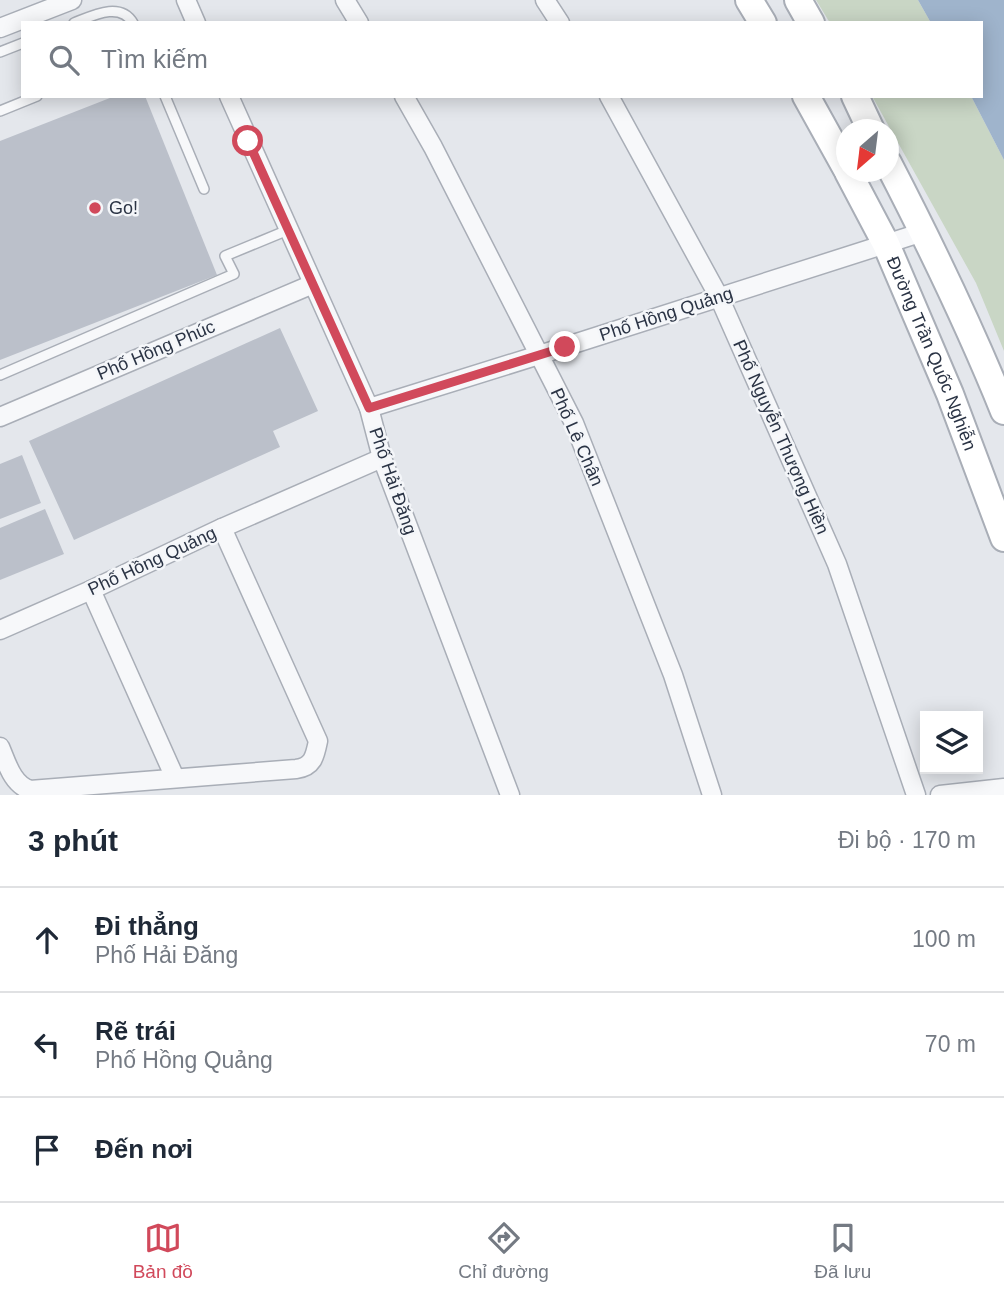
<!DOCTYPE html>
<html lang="vi">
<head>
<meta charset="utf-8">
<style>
	:root { --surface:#fff; --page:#f2f2f3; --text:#1f2937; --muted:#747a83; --line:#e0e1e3; --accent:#d1495b }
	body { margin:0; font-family:Helvetica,sans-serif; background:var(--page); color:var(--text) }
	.controls { position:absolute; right:21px; bottom:21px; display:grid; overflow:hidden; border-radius:0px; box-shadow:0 4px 18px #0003 }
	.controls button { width:63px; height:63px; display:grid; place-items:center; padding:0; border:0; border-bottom:2px solid var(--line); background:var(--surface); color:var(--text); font:35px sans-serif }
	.compass { position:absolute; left:836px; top:119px; width:63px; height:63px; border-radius:50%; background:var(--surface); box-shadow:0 4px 18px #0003; rotate:208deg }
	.stop { position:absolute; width:21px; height:21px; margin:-16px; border:5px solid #d1495b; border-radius:50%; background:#fff }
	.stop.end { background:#d1495b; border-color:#fff; box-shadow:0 2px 7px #0008 }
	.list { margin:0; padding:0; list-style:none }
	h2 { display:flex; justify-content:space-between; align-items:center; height:91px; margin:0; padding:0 28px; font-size:30px }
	h2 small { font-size:23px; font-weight:400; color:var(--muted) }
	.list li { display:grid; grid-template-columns:46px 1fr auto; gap:21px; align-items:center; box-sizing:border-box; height:105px; padding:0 28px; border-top:2px solid var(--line) }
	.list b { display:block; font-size:26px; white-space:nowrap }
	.list p { margin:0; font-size:23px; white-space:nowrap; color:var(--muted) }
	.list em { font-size:23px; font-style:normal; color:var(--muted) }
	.icon { flex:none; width:38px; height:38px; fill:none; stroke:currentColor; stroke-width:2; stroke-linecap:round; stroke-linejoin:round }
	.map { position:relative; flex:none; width:1004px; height:795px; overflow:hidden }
	.search { position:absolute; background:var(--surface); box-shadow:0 4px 18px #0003; left:21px; right:21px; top:21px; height:77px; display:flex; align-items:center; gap:18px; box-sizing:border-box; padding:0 24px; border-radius:0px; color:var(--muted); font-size:26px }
	.sheet { height:406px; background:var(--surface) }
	nav { display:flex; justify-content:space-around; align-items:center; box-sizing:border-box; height:98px; border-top:2px solid var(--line); background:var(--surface); font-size:19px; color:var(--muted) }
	nav a { display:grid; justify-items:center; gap:4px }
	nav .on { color:var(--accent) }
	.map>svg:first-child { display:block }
	.green { fill:#c9d6c5 }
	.water { fill:#9fb4cc }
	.building { fill:#bbc0ca }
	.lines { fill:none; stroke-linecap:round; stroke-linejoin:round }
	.service-casing { stroke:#a9aeb7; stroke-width:12 }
	.minor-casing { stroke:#a9aeb7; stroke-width:21 }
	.secondary-casing { stroke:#a9aeb7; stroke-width:30 }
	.service { stroke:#f7f8fa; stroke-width:9 }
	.minor { stroke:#f7f8fa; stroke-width:18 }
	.secondary { stroke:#fff; stroke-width:26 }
	.route { stroke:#d1495b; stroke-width:9 }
	.poi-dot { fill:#d1495b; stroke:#f4f6f9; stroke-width:2.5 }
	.labels { text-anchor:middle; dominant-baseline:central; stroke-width:5; stroke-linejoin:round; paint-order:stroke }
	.poi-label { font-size:18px; fill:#2b3445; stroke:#f4f6f9; text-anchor:start }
	.street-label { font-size:18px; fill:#2b3445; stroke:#f4f6f9 }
</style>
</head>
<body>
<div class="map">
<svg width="1004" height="795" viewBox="0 0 1004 795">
	<rect width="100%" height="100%" fill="#e4e7ec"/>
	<g class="green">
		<polygon points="816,0 918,0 931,23 830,23"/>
		<polygon points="872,96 971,96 1004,160 1004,351 976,283"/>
	</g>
	<polygon class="water" points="918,0 1004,0 1004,160 971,96 981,96 981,23 931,23"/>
	<g class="building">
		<polygon points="115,96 145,96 217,275 0,360 0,141"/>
		<polygon points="280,328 318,411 273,431 280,447 74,540 29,441"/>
		<polygon points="22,455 41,503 0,519 0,464"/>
		<polygon points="45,509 64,554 0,580 0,528"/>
	</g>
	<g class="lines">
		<defs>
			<g id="service">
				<path d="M 74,23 C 92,16 120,1 133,23"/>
				<polyline points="0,52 23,43"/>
				<polyline points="165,96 204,189"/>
				<polyline points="0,111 37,96"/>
				<polyline points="0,375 234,274 225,256 288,230"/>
			</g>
			<g id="minor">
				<polyline points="186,0 196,23"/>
				<polyline points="345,0 359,23"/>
				<polyline points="545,0 560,23"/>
				<polyline points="0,28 72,0"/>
				<polyline points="229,96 369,408 382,458 510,795"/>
				<polyline points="404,96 433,147 574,423 673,675 712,795"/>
				<polyline points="609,96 719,297 837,564 916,795"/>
				<polyline points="369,408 539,355 923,232"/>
				<polyline points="0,417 313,284"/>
				<polyline points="91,590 175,778"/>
				<polyline points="0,630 91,590 222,528 382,458"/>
				<path d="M 0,747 C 7,763 12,784 30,790 L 296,769 C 313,767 315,756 318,741 L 222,528"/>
				<polyline points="940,795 1004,788"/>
			</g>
			<g id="secondary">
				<polyline points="749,0 763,23"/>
				<polyline points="798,0 811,23"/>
				<polyline points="806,96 846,168"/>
				<polyline points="855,96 871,130"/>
				<path d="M 888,163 C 930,244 970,327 1004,411"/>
				<path id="s1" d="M 848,172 L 886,244 L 950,394 L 1004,538"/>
			</g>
		</defs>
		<use href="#service" class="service-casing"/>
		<use href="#minor" class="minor-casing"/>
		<use href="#secondary" class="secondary-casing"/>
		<use href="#service" class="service"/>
		<use href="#minor" class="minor"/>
		<use href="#secondary" class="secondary"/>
	</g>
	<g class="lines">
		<polyline class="route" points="248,141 369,408 565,347"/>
	</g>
	<circle class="poi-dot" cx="95" cy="208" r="7"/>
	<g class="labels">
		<g class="poi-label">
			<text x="109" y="208">Go!</text>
		</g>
		<g class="street-label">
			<text transform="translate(666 314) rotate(-18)">Phố Hồng Quảng</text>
			<text transform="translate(156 350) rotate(-23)">Phố Hồng Phúc</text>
			<text stroke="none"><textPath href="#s1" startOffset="200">Đường Trần Quốc Nghiễn</textPath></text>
			<text transform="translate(577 437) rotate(66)">Phố Lê Chân</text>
			<text transform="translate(781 437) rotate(66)">Phố Nguyễn Thượng Hiền</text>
			<text transform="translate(393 481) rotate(71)">Phố Hải Đăng</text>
			<text transform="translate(152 561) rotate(-25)">Phố Hồng Quảng</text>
		</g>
	</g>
</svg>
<div class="controls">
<button><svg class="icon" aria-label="layers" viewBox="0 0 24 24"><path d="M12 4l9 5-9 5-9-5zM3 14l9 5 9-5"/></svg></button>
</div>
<svg class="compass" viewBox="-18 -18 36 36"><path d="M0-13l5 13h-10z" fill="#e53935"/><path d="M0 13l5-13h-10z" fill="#747a83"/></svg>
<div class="stop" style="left:248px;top:141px"></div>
<div class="stop end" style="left:565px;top:347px"></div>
<div class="search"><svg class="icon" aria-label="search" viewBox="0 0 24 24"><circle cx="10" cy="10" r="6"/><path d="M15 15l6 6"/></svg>Tìm kiếm</div>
</div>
<section class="sheet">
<h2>3 phút<small>Đi bộ · 170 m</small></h2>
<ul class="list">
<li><svg class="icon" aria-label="ahead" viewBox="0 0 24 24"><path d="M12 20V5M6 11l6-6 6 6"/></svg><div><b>Đi thẳng</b><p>Phố Hải Đăng</p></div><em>100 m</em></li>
<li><svg class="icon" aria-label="left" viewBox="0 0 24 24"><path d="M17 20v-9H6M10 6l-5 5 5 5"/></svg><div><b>Rẽ trái</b><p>Phố Hồng Quảng</p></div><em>70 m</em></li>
<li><svg class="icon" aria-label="arrive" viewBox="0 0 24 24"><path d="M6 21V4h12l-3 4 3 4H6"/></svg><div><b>Đến nơi</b></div></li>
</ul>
</section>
<nav>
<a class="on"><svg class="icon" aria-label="map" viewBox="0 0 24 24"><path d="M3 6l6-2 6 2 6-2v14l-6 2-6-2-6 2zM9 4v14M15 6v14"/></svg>Bản đồ</a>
<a><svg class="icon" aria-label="directions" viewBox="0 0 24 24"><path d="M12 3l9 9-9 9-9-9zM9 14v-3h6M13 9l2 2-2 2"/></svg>Chỉ đường</a>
<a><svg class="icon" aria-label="saved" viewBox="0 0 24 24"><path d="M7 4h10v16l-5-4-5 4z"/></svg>Đã lưu</a>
</nav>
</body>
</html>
